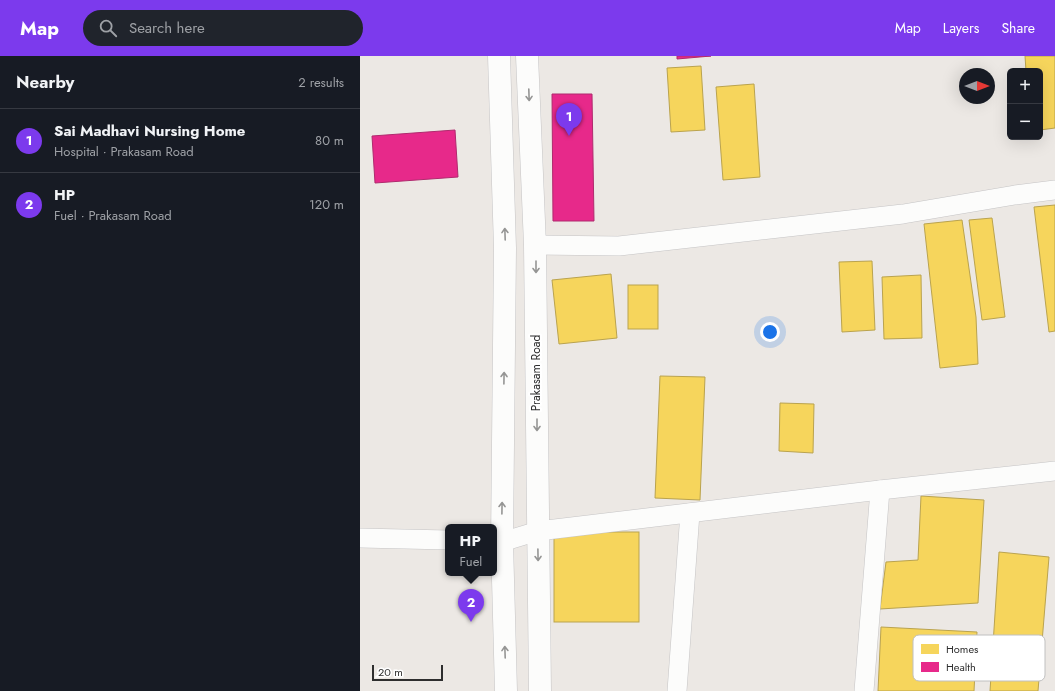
<!DOCTYPE html>
<html lang="en">
<head>
<meta charset="utf-8">
<style>
	:root { --surface:#171b24; --page:#20242c; --text:#f1f3f6; --muted:#9ea1a6; --line:#363941; --accent:#7c3aed }
	body { margin:0; font-family:Jost,sans-serif; background:var(--page); color:var(--text) }
	.controls { position:absolute; right:12px; top:12px; display:grid; overflow:hidden; border-radius:6px; box-shadow:0 4px 16px #0002 }
	.controls button { width:36px; height:36px; display:grid; place-items:center; padding:0; border:0; border-bottom:1px solid var(--line); background:var(--surface); color:var(--text); font:20px sans-serif }
	.compass { position:absolute; left:599px; top:12px; width:36px; height:36px; border-radius:50%; background:var(--surface); box-shadow:0 4px 16px #0002; rotate:90deg }
	.scale { position:absolute; left:12px; bottom:10px; width:71px; box-sizing:border-box; padding-left:4px; border:2px solid #2e2e2e; border-top:0; font-size:11px; line-height:14px; white-space:nowrap; color:#2e2e2e; -webkit-text-stroke:3px #fff; paint-order:stroke }
	.you { position:absolute; left:410px; top:276px; width:14px; height:14px; margin:-10px; border:3px solid #fff; border-radius:50%; background:#1a73e8; box-shadow:0 0 0 6px #1a73e833 }
	.badge { display:grid; place-items:center; width:26px; height:26px; border-radius:50%; background:var(--accent); color:#fff; font-size:13px; font-weight:700 }
	.pin { position:absolute; translate:-50% -33px; filter:drop-shadow(0 1px 2px #0008) }
	.pin::after { content:''; position:absolute; top:21px; width:14px; height:12px; background:inherit; clip-path:polygon(0 0,100% 0,50% 100%) }
	.popup { position:absolute; left:85px; top:468px; width:52px; height:52px; box-sizing:border-box; display:grid; place-content:center; border-radius:6px; background:var(--surface); filter:drop-shadow(0 1px 3px #0005); font-size:13px; white-space:nowrap; color:var(--muted) }
	.popup b { font-size:15px; color:var(--text) }
	.popup::after { content:''; position:absolute; left:50%; top:100%; margin-left:-8px; border:8px solid transparent; border-top-color:var(--surface) }
	.list { margin:0; padding:0; list-style:none }
	h2 { display:flex; justify-content:space-between; align-items:center; height:52px; margin:0; padding:0 16px; font-size:17px }
	h2 small { font-size:13px; font-weight:400; color:var(--muted) }
	.list li { display:grid; grid-template-columns:26px 1fr auto; gap:12px; align-items:center; box-sizing:border-box; height:64px; padding:0 16px; border-top:1px solid var(--line) }
	.list b { display:block; font-size:15px; white-space:nowrap }
	.list p { margin:0; font-size:13px; white-space:nowrap; color:var(--muted) }
	.list em { font-size:13px; font-style:normal; color:var(--muted) }
	.icon { flex:none; width:22px; height:22px; fill:none; stroke:currentColor; stroke-width:2; stroke-linecap:round; stroke-linejoin:round }
	.map { position:relative; flex:none; width:695px; height:635px; overflow:hidden }
	header { display:flex; align-items:center; gap:24px; box-sizing:border-box; height:56px; padding:0 20px; background:var(--accent); color:#fff }
	header strong { font-size:19px }
	nav { display:flex; gap:22px; margin-inline-start:auto; font-size:14px }
	.search { width:280px; height:36px; background:var(--page); display:flex; align-items:center; gap:10px; box-sizing:border-box; padding:0 14px; border-radius:22px; color:var(--muted); font-size:15px }
	main { display:flex }
	aside { flex:1; background:var(--surface) }
	.map>svg:first-child { display:block }
	.homes { fill:#f6d55c; stroke:#baa34e }
	.health { fill:#e7298a; stroke:#b02a6e }
	.lines { fill:none; stroke-linecap:round; stroke-linejoin:round }
	.minor-casing { stroke:#c5c4c5; stroke-width:20 }
	.secondary-casing { stroke:#c5c4c5; stroke-width:23 }
	.minor { stroke:#fcfcfb; stroke-width:19 }
	.secondary { stroke:#fcfcfb; stroke-width:22 }
	.oneway { stroke:#959594 }
	.labels { text-anchor:middle; dominant-baseline:central; stroke-width:4; stroke-linejoin:round; paint-order:stroke }
	.street-label { font-size:12px; fill:#2e2e2e; stroke:#fff }
	.key { fill:#fff; stroke:#c0c0c0; stroke-width:1 }
	.key-label { font-size:11px; fill:#2e2e2e }
</style>
</head>
<body>
<header>
<strong>Map</strong>
<div class="search"><svg class="icon" aria-label="search" viewBox="0 0 24 24"><circle cx="10" cy="10" r="6"/><path d="M15 15l6 6"/></svg>Search here</div>
<nav><a>Map</a><a>Layers</a><a>Share</a></nav>
</header>
<main>
<aside>
<h2>Nearby<small>2 results</small></h2>
<ul class="list">
<li><span class="badge">1</span><div><b>Sai Madhavi Nursing Home</b><p>Hospital · Prakasam Road</p></div><em>80 m</em></li>
<li><span class="badge">2</span><div><b>HP</b><p>Fuel · Prakasam Road</p></div><em>120 m</em></li>
</ul>
</aside>
<div class="map">
<svg width="695" height="635" viewBox="0 0 695 635">
	<rect width="100%" height="100%" fill="#ece8e4"/>
	<g class="homes">
		<polygon points="665,0 695,0 695,72 680,74 680,15 666,15"/>
		<polygon points="341,10 345,74 311,76 307,12"/>
		<polygon points="394,28 400,121 363,124 356,31"/>
		<polygon points="695,149 695,275 689,276 674,151"/>
		<polygon points="632,162 645,261 622,264 609,164"/>
		<polygon points="602,164 616,261 618,308 580,312 564,168"/>
		<polygon points="512,205 515,274 482,276 479,206"/>
		<polygon points="251,218 257,282 199,288 192,224"/>
		<polygon points="561,219 562,282 524,283 522,221"/>
		<rect x="268" y="229" width="30" height="44"/>
		<polygon points="300,320 345,321 340,444 295,442"/>
		<polygon points="420,347 454,348 453,397 419,395"/>
		<polygon points="561,440 624,444 618,547 520,553 526,506 558,504"/>
		<rect x="194" y="476" width="85" height="90"/>
		<polygon points="639,496 689,501 678,635 630,635"/>
		<polygon points="521,571 617,576 614,635 518,635"/>
	</g>
	<g class="health">
		<polygon points="317,0 351,0 317,3"/>
		<polygon points="192,38 232,38 234,165 193,165"/>
		<polygon points="95,74 98,121 15,127 12,80"/>
	</g>
	<g class="lines">
		<defs>
			<g id="minor">
				<polyline points="175,189 259,190 543,158 655,139 695,134"/>
				<polyline points="0,482 88,484"/>
				<polyline points="134,485 142,486 178,475 520,434 695,415"/>
				<polyline points="317,635 330,457"/>
				<polyline points="504,635 520,434"/>
			</g>
			<g id="secondary">
				<polyline points="139,0 145,192 142,486 146,635"/>
				<polyline points="167,0 175,189 180,635"/>
			</g>
		</defs>
		<use href="#minor" class="minor-casing"/>
		<use href="#secondary" class="secondary-casing"/>
		<use href="#minor" class="minor"/>
		<use href="#secondary" class="secondary"/>
	</g>
	<defs><path id="oneway-shaft" d="M-6 0H5M1.5-3L5.5 0L1.5 3" fill="none" stroke-width="1.6" stroke-linecap="round" stroke-linejoin="round"/></defs>
	<g class="oneway">
		<use href="#oneway-shaft" transform="translate(169 39) rotate(88)"/>
		<use href="#oneway-shaft" transform="translate(145 178) rotate(-92)"/>
		<use href="#oneway-shaft" transform="translate(176 211) rotate(90)"/>
		<use href="#oneway-shaft" transform="translate(144 322) rotate(-89)"/>
		<use href="#oneway-shaft" transform="translate(177 369) rotate(90)"/>
		<use href="#oneway-shaft" transform="translate(142 452) rotate(-89)"/>
		<use href="#oneway-shaft" transform="translate(178 499) rotate(89)"/>
		<use href="#oneway-shaft" transform="translate(145 596) rotate(-92)"/>
	</g>
	<g class="labels">
		<g class="street-label">
			<text transform="translate(176 317) rotate(-90)">Prakasam Road</text>
		</g>
	</g>
	<rect x="553" y="579" width="132" height="46" rx="6" class="key"/>
	<rect x="561" y="588" width="18" height="10" fill="#f6d55c"/>
	<rect x="561" y="606" width="18" height="10" fill="#e7298a"/>
	<g class="key-label">
		<text x="586" y="597">Homes</text>
		<text x="586" y="615">Health</text>
	</g>
</svg>
<div class="controls">
<button>+</button>
<button>−</button>
</div>
<svg class="compass" viewBox="-18 -18 36 36"><path d="M0-13l5 13h-10z" fill="#e53935"/><path d="M0 13l5-13h-10z" fill="#9ea1a6"/></svg>
<div class="scale">20 m</div>
<div class="you"></div>
<div class="pin badge" style="left:209px;top:80px">1</div>
<div class="pin badge" style="left:111px;top:566px">2</div>
<div class="popup"><b>HP</b>Fuel</div>
</div>
</main>
</body>
</html>
